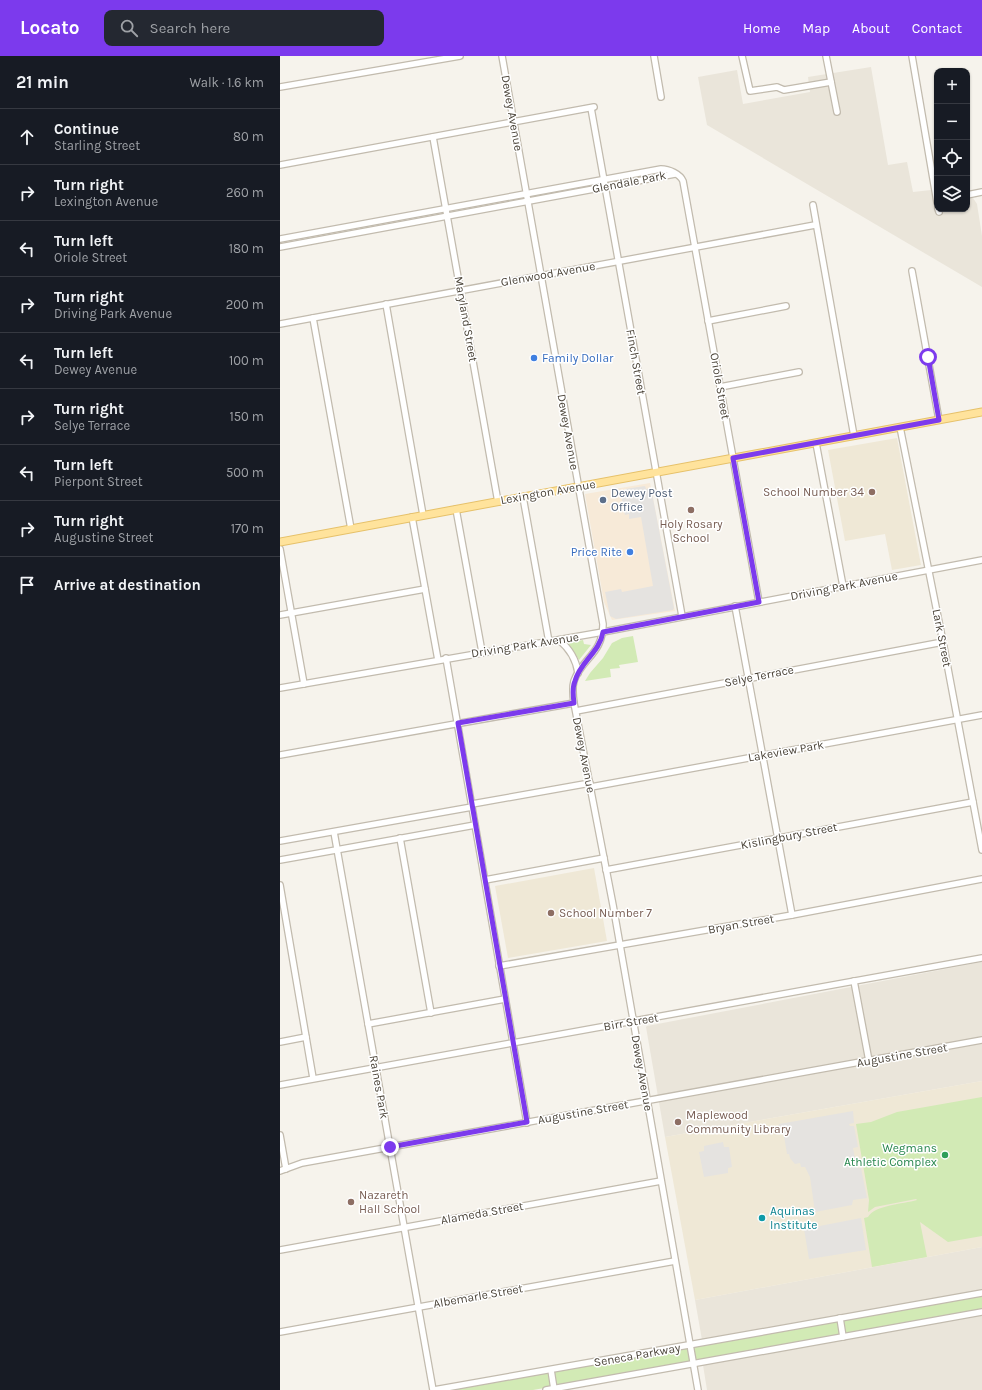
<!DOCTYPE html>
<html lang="en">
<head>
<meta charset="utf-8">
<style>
	:root { --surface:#171b24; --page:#242831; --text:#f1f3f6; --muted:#9ea1a6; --line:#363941; --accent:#7c3aed }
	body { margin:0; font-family:Karla,sans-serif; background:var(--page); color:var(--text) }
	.controls { position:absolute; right:12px; top:12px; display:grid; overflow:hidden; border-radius:8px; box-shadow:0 1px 3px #0004 }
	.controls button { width:36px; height:36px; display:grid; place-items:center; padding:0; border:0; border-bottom:1px solid var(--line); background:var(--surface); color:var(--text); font:20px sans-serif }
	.stop { position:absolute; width:12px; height:12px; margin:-9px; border:3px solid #7c3aed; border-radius:50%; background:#fff }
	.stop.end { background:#7c3aed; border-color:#fff; box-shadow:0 1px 4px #0008 }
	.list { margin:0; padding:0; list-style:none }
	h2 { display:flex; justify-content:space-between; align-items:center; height:52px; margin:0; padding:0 16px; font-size:17px }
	h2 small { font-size:13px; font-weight:400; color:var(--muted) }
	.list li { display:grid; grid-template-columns:26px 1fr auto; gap:12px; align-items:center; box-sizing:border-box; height:56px; padding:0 16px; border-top:1px solid var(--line) }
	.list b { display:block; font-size:15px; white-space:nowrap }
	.list p { margin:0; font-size:13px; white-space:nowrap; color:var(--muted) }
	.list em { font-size:13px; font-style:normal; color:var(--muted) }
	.icon { flex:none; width:22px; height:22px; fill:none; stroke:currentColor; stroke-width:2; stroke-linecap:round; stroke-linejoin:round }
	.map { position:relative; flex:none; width:702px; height:1334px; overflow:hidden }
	header { display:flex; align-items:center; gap:24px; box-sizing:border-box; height:56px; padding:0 20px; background:var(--accent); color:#fff }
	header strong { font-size:19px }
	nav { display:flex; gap:22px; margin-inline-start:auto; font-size:14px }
	.search { width:280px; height:36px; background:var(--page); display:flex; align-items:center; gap:10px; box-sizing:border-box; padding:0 14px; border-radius:8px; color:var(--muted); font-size:15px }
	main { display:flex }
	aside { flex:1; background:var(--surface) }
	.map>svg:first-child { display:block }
	.residential { fill:#eae5da }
	.commercial { fill:#f7ead8 }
	.education { fill:#efe8d6 }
	.green { fill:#d2eab5 }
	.parking { fill:#e5e3e0 }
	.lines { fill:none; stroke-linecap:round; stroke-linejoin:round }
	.minor-casing { stroke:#c2bbae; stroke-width:8 }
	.major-casing { stroke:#e6c16a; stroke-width:9 }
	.minor { stroke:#fff; stroke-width:5.5 }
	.major { stroke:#ffe39c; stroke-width:7 }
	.route { stroke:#7c3aed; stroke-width:5 }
	.shop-dot { fill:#3f7fe0; stroke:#fff; stroke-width:1.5 }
	.education-dot { fill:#8d6e63; stroke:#fff; stroke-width:1.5 }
	.service-dot { fill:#5c6f8a; stroke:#fff; stroke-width:1.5 }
	.leisure-dot { fill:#2e9e5b; stroke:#fff; stroke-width:1.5 }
	.culture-dot { fill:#0f9aa8; stroke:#fff; stroke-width:1.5 }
	.labels { text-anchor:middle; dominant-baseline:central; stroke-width:3; stroke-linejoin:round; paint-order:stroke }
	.street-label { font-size:12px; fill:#4b4439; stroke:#fff }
	.shop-label { font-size:12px; fill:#366cbe; stroke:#fff; text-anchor:start }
	.education-label { font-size:12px; fill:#785e54; stroke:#fff; text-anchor:start }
	.service-label { font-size:12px; fill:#4e5e75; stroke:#fff; text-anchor:start }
	.leisure-label { font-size:12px; fill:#27864d; stroke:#fff; text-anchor:end }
	.culture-label { font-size:12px; fill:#0d838f; stroke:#fff; text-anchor:start }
</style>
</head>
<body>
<header>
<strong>Locato</strong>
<div class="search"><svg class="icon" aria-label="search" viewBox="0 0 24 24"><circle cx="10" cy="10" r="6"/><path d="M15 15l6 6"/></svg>Search here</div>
<nav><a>Home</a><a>Map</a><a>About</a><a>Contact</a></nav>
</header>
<main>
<aside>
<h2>21 min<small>Walk · 1.6 km</small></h2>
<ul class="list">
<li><svg class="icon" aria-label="ahead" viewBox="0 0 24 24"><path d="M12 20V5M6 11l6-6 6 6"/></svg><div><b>Continue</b><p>Starling Street</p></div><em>80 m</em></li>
<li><svg class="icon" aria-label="right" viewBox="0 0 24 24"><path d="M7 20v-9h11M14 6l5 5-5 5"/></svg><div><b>Turn right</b><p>Lexington Avenue</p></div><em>260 m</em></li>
<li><svg class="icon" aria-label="left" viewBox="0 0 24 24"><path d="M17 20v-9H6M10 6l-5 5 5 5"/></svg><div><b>Turn left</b><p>Oriole Street</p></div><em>180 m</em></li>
<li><svg class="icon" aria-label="right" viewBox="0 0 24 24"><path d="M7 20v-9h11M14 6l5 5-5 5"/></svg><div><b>Turn right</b><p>Driving Park Avenue</p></div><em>200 m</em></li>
<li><svg class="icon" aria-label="left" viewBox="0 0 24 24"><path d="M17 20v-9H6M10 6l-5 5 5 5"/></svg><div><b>Turn left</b><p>Dewey Avenue</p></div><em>100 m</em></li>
<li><svg class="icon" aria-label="right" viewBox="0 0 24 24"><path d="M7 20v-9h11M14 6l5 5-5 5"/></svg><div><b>Turn right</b><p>Selye Terrace</p></div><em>150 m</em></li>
<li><svg class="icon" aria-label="left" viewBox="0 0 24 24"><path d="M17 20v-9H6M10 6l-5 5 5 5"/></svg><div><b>Turn left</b><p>Pierpont Street</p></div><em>500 m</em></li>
<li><svg class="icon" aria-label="right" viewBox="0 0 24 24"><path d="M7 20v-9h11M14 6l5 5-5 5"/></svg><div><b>Turn right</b><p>Augustine Street</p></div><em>170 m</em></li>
<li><svg class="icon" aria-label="arrive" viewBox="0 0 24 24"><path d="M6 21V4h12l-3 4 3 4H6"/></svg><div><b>Arrive at destination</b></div></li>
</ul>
</aside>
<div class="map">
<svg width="702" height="1334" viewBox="0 0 702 1334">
	<rect width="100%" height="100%" fill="#f6f3ec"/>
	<g class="residential">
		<polygon points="591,11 608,109 627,106 633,136 651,134 654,148 657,148 657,153 687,153 687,143 693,142 697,148 702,180 702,231 427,69 418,21 457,14 463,48 530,36 528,21"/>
		<polygon points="702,906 702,1025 385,1081 366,971 367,970"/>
		<polygon points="702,1191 702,1234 422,1284 415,1244"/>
		<polygon points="702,1259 702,1334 427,1334 423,1309"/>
	</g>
	<polygon class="commercial" points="370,427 395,555 332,564 324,546 305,438"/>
	<g class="education">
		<polygon points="617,382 641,509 612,514 605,478 565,485 548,394"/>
		<polygon points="314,812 327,885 228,902 215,830"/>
		<polygon points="702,1025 702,1191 415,1244 385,1081"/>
	</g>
	<g class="green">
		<polygon points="353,580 358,606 339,609 340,612 330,613 331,621 305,625 310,617 323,602 332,587 342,582"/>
		<polygon points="303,584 304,588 311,589 299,604 288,587"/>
		<path d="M 702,1041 L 702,1180 L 668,1186 L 640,1166 L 647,1201 L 592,1211 L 584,1162 L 588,1161 C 595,1149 623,1148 637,1144 L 636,1143 L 595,1151 L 588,1156 L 589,1144 L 576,1068 L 591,1066 L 617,1056 Z"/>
		<polygon points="702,1240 702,1254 253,1334 173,1334"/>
	</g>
	<g class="parking">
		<polygon points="365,430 366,433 371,432 394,552 393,554 336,563 330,560 325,536 341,533 342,536 373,530 361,461 349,463 349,458 345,459 341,439 346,438 345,433"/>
		<polygon points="573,1055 574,1067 569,1068 570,1070 574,1070 578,1091 573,1092 577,1112 581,1112 587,1142 573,1144 572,1149 535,1156 530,1121 525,1111 521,1111 520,1107 515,1108 510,1102 509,1098 507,1098 504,1080 500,1074 499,1068"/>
		<polygon points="443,1086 444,1091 449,1091 452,1111 448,1112 448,1117 424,1121 419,1096 424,1095 424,1090"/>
		<polygon points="581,1162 586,1194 529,1203 524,1173"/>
	</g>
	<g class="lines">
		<defs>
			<g id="minor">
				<path d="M 222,0 L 323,568 C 323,598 302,602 294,625 C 292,632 293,640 294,647 L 333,849 L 418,1334"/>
				<polyline points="374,0 381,41"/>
				<polyline points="462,0 470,35 497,31 504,34 551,26"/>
				<polyline points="546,0 557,56"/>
				<polyline points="632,0 657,146"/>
				<polyline points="0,31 180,0"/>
				<polyline points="311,52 402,560"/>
				<polyline points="153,81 218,446"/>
				<polyline points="0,109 314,51"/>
				<polyline points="687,139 702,136"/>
				<polyline points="533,149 574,380"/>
				<polyline points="658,153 659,156"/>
				<path d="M 0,183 L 381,113 C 389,113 400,118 403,125 L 479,546"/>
				<polyline points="0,191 395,118"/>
				<polyline points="632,215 659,364"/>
				<polyline points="106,248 143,459"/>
				<polyline points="33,262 71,473"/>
				<polyline points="428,265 506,250"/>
				<polyline points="0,268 535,169"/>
				<polyline points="440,331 519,316"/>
				<polyline points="620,371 663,586 702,794"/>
				<polyline points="536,387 563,530"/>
				<polyline points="243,441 269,586"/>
				<polyline points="176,453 202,596"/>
				<polyline points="132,461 158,604"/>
				<polyline points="0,493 24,628"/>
				<polyline points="455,550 512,859"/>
				<polyline points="0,559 145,533"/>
				<path d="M 279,584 C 290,593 296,603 298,617"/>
				<polyline points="166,602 247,1067"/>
				<polyline points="0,632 323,576 702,504"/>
				<polyline points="296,655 663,586"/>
				<polyline points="0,699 294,647"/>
				<polyline points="311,731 702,659"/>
				<polyline points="192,748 310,727"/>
				<polyline points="54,776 153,1334"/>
				<polyline points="120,782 151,957"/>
				<polyline points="0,785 192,751"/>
				<polyline points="0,804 195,769"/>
				<polyline points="326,814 693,746"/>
				<polyline points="205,824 324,802"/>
				<polyline points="0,829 33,1022"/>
				<polyline points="219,910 512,859 702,823"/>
				<polyline points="574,925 589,1005"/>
				<polyline points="88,968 225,943"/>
				<polyline points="0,986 26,981"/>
				<polyline points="0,1029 702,902"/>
				<polyline points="0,1079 6,1113"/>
				<polyline points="0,1115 22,1107 702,984"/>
				<polyline points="0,1194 381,1125"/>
				<polyline points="560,1262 563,1281"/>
				<polyline points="0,1276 395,1205"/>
				<polyline points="271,1314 274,1333"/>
				<polyline points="154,1334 702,1237"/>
				<polyline points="266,1334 702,1256"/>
			</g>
			<polyline id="major" points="0,486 702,356"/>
		</defs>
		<use href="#minor" class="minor-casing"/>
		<use href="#major" class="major-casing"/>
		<use href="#minor" class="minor"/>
		<use href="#major" class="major"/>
	</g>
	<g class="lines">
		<path class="route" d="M 110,1091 L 247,1066 L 178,667 L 294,647 C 293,640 292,632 295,625 C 300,606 320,596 323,576 L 479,546 L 453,402 L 659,364 L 648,301"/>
	</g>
	<g class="shop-dot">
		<circle cx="254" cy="302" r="4"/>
		<circle cx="350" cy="496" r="4"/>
	</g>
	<g class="education-dot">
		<circle cx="592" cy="436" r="4"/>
		<circle cx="411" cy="454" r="4"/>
		<circle cx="271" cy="857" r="4"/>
		<circle cx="398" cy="1066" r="4"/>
		<circle cx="71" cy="1146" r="4"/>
	</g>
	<circle class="service-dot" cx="323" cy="444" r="4"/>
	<circle class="leisure-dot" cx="665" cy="1099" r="4"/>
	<circle class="culture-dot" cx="482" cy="1162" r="4"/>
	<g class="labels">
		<g class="street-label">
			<text transform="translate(232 57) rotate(80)">Dewey Avenue</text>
			<text transform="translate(349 126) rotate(-11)">Glendale Park</text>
			<text transform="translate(268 218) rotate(-10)">Glenwood Avenue</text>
			<text transform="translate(186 263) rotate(80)">Maryland Street</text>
			<text transform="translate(356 306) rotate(80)">Finch Street</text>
			<text transform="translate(440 330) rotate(80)">Oriole Street</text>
			<text transform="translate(288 376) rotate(80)">Dewey Avenue</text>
			<text transform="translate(268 436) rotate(-10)">Lexington Avenue</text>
			<text transform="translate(564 530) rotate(-11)">Driving Park Avenue</text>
			<text transform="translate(662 582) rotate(79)">Lark Street</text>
			<text transform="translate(245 589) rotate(-9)">Driving Park Avenue</text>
			<text transform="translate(479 620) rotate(-11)">Selye Terrace</text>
			<text transform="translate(506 695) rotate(-10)">Lakeview Park</text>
			<text transform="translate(304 699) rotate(79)">Dewey Avenue</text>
			<text transform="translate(509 780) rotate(-11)">Kislingbury Street</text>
			<text transform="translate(461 868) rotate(-10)">Bryan Street</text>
			<text transform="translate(351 966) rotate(-10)">Birr Street</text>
			<text transform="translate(622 999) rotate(-10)">Augustine Street</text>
			<text transform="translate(362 1017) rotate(80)">Dewey Avenue</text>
			<text transform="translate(99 1031) rotate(80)">Raines Park</text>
			<text transform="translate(303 1056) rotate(-10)">Augustine Street</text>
			<text transform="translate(202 1157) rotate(-10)">Alameda Street</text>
			<text transform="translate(198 1240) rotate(-10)">Albemarle Street</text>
			<text transform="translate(357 1299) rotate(-10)">Seneca Parkway</text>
		</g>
		<g class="shop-label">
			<text x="262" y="302">Family Dollar</text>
			<text x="342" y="496" text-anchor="end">Price Rite</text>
		</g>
		<g class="education-label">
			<text x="584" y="436" text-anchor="end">School Number 34</text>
			<text x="411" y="468" text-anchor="middle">Holy Rosary<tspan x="411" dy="14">School</tspan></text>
			<text x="279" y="857">School Number 7</text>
			<text x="406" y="1059">Maplewood<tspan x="406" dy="14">Community Library</tspan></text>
			<text x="79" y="1139">Nazareth<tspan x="79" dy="14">Hall School</tspan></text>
		</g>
		<g class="service-label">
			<text x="331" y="437">Dewey Post<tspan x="331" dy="14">Office</tspan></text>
		</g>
		<g class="leisure-label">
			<text x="657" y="1092">Wegmans<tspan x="657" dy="14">Athletic Complex</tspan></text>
		</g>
		<g class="culture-label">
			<text x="490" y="1155">Aquinas<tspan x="490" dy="14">Institute</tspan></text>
		</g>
	</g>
</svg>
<div class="controls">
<button>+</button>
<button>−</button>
<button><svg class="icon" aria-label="locate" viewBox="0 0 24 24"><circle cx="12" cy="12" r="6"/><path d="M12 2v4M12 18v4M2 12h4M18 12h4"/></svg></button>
<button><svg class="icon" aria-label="layers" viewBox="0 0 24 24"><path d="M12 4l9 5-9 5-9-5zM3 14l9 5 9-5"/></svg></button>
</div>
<div class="stop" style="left:648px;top:301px"></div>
<div class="stop end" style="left:110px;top:1091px"></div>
</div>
</main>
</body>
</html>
